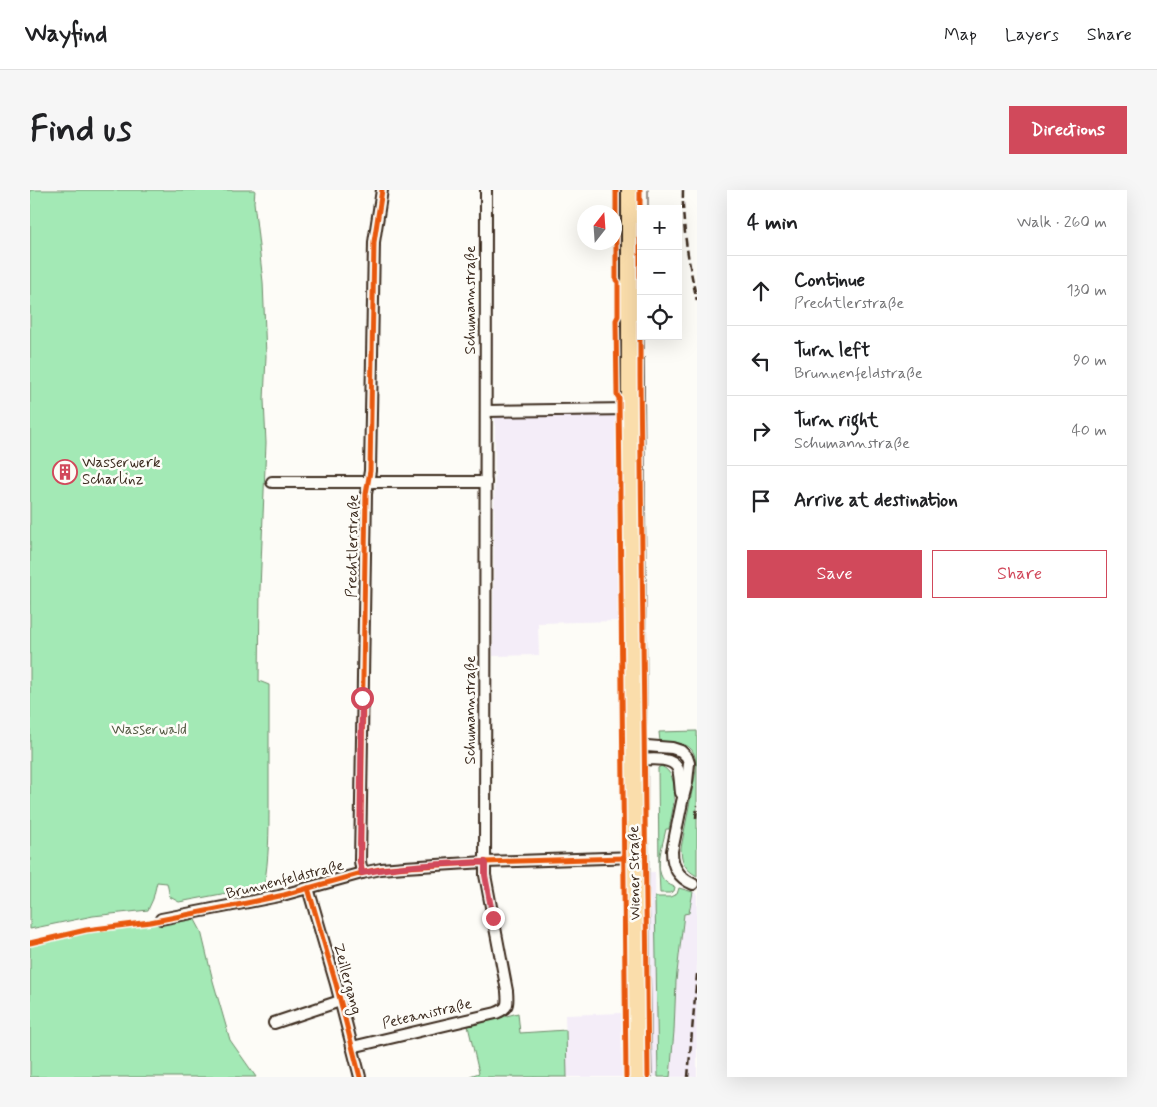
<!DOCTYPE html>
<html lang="en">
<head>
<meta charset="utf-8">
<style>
	:root { --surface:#fff; --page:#f6f6f6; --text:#202124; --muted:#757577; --line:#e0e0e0; --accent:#d1495b }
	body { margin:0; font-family:Mynerve,sans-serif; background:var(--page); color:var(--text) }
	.controls { position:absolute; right:15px; top:15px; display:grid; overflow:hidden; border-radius:0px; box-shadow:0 5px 20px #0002 }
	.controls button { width:45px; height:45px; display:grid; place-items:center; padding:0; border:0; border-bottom:1px solid var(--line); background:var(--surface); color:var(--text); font:25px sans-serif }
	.compass { position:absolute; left:547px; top:15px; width:45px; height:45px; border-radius:50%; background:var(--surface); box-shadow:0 5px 20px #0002; rotate:17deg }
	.stop { position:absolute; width:15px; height:15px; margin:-11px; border:4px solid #d1495b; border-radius:50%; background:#fff }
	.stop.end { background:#d1495b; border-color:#fff; box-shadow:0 1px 5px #0008 }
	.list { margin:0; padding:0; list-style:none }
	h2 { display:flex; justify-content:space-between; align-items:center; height:65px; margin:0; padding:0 20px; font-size:21px }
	h2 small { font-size:16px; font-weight:400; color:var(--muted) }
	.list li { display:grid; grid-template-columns:32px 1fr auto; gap:15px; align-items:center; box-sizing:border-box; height:70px; padding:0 20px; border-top:1px solid var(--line) }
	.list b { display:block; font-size:19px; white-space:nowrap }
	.list p { margin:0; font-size:16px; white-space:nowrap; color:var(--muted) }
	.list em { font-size:16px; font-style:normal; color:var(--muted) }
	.actions { display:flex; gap:10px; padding:15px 20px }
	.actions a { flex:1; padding:11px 0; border:1px solid var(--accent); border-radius:0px; text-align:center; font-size:18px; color:var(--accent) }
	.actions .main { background:var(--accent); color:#fff }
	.icon { flex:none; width:28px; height:28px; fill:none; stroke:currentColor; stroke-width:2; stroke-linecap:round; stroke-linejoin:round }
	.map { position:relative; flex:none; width:667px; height:887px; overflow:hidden; border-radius:0px }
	header { display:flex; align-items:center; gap:30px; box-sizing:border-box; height:70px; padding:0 25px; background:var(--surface); border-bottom:1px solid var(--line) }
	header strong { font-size:24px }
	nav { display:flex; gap:28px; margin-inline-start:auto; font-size:18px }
	.intro { display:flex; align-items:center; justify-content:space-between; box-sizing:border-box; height:120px; padding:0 30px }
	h1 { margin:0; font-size:35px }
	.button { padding:12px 22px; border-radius:0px; background:var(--accent); color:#fff; font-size:18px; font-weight:700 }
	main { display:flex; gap:30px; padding:0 30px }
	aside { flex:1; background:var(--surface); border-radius:0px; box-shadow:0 5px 20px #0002 }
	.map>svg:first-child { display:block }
	.built { fill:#f4edf8 }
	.green { fill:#a3e9b5; stroke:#6f8a6a }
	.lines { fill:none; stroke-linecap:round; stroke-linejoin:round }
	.street-casing { stroke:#3b2a1e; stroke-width:14 }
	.primary-casing { stroke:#3b2a1e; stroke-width:20 }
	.street { stroke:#fdfcf7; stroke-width:10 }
	.primary { stroke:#faddab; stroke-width:16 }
	.tram { stroke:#3b2a1e; stroke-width:1 }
	.rail { stroke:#3b2a1e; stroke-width:2.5; stroke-dasharray:8 4; stroke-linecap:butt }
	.cycleway-casing { stroke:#fdfcf7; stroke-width:8 }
	.cycleway { stroke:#e8590c; stroke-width:5 }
	.route { stroke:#d1495b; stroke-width:6 }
	.labels { text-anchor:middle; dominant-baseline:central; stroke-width:5; stroke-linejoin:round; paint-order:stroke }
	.street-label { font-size:15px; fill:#3b2a1e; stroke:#fdfcf7 }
	.poi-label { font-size:15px; fill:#3b2a1e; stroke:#fdfcf7; text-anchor:start }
	.park-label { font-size:15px; fill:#555a44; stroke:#fdfcf7 }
</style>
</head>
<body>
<header>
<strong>Wayfind</strong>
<nav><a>Map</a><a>Layers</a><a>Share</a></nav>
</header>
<div class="intro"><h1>Find us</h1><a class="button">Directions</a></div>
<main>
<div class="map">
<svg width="667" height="887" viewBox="0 0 667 887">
	<rect width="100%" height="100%" fill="#fdfcf7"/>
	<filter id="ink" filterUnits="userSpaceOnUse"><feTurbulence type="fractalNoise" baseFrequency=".02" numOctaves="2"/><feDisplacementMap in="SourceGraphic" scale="10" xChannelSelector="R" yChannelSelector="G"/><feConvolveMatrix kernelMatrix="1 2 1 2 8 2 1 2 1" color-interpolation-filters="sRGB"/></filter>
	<g filter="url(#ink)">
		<g class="built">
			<polygon points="586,222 588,431 508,433 509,465 463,466 465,227 466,225"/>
			<polygon points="617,682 625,682 628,887 620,887"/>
			<polygon points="663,702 667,703 667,887 640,887 644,841 646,791 654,724 661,711"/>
			<polygon points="592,823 592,887 537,887 535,825"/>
		</g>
		<g class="green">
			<path d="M 0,0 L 225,0 L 224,12 L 233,92 L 236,166 L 234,210 L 236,253 L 230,399 L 229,491 L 239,495 C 239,535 239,575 239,615 C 239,642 239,669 234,696 L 149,712 L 140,707 L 137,693 L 127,692 L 123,709 L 118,720 L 63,726 L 0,739 Z"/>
			<path d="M 667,541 L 667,686 C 655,680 651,671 651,658 L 666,580 C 667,552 653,553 630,552 L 629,542 Z"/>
			<path d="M 631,576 C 653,586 642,621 639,639 L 636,639 C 632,659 619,689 645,697 L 644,701 L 640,703 L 630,703 L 629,679 L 628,578 Z"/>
			<polygon points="649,698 663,702 659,723 654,724 646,791 644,841 640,887 628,887 625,707 640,707 647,704"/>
			<polygon points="164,728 171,741 183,791 200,850 226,887 0,887 0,756 58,743"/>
			<polygon points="488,823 490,843 536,840 537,887 440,887 440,886 449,883 438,836"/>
		</g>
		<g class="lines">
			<defs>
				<g id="street">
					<polyline points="456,221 600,219"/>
					<polyline points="242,292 456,292"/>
					<path d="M 604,555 L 642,558 L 651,561 L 657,567 L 659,573 L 657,592 L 652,612 L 642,661 C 642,677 649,688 663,694"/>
					<path d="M 604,570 C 616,570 642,565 648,579 C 650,587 650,595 651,603"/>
					<polyline points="332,683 330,671 336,304 340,281 344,52 352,0"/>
					<polyline points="278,698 306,794 330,887"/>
					<polyline points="131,729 249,706 332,683 351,679 375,677 455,672 605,667"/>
					<polyline points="244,833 310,811"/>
					<path d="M 322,857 L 466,823 C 479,818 478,814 477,801 L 455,685 L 456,0"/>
				</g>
				<polyline id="primary" points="600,0 600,219 607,887"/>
			</defs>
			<use href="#street" class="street-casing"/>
			<use href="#primary" class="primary-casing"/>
			<use href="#street" class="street"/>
			<use href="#primary" class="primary"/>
			<g class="tram">
				<polyline points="618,19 618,0"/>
				<polyline points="614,146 618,612 622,887"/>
			</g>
			<g class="rail">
				<path d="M 653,0 C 652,38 659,74 667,111"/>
				<polyline points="666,628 667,615"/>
				<polyline points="658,887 667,784"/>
			</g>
			<defs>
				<g id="cycleway">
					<polyline points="586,0 586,90 588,92 588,126 586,130 587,205 589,208 596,887"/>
					<polyline points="610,0 610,187 618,887"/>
					<polyline points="332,683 330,671 336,304 340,281 344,52 352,0"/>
					<polyline points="278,698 306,794 330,887"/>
					<polyline points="0,753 56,740 120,732 212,714 254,705 332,683 351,679 375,677 455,672 594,668"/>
				</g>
			</defs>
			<use href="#cycleway" class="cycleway-casing"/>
			<use href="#cycleway" class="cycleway"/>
		</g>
	</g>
	<g class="lines" filter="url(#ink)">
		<path class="route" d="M 332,508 L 330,671 L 332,683 C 372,675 414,674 455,672 L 455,685 L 463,728"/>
	</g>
	<defs>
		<symbol id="building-ring" viewBox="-11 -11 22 22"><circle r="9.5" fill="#fdfcf7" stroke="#d1495b" stroke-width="1.5"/><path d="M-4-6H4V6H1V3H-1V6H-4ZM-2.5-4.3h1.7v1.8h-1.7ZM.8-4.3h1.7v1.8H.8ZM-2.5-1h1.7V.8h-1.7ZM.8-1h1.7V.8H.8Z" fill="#d1495b"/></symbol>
	</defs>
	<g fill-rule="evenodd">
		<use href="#building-ring" x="21" y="268" width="28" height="28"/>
	</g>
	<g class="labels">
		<g class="street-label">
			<text transform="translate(441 110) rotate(-90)">Schumannstraße</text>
			<text transform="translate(323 356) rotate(-89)">Prechtlerstraße</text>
			<text transform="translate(441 520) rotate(-90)">Schumannstraße</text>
			<text transform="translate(605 683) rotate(-91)">Wiener Straße</text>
			<text transform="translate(255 690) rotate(-14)">Brunnenfeldstraße</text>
			<text transform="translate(317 789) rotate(75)">Zeillergang</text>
			<text transform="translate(397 824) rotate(-13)">Peteanistraße</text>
		</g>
		<g class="poi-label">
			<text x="52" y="273">Wasserwerk<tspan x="52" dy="17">Scharlinz</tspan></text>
		</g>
		<g class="park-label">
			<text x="119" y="540">Wasserwald</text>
		</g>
	</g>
</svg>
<div class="controls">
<button>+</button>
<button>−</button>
<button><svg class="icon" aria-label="locate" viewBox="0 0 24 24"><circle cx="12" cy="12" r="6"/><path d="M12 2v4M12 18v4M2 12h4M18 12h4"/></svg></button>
</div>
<svg class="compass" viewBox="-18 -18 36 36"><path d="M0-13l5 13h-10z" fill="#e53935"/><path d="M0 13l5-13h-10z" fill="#757577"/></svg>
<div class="stop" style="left:332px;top:508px"></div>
<div class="stop end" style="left:463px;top:728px"></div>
</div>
<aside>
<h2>4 min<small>Walk · 260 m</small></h2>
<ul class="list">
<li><svg class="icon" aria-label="ahead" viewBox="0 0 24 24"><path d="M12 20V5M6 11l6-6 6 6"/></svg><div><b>Continue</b><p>Prechtlerstraße</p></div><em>130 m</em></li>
<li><svg class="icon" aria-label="left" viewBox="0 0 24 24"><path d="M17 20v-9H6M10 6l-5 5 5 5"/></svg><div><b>Turn left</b><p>Brunnenfeldstraße</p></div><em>90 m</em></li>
<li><svg class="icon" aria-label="right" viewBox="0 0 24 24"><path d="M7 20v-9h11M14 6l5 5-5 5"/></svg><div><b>Turn right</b><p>Schumannstraße</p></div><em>40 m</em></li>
<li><svg class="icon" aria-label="arrive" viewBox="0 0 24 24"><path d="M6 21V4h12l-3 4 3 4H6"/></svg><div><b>Arrive at destination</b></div></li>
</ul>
<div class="actions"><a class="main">Save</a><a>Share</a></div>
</aside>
</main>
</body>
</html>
